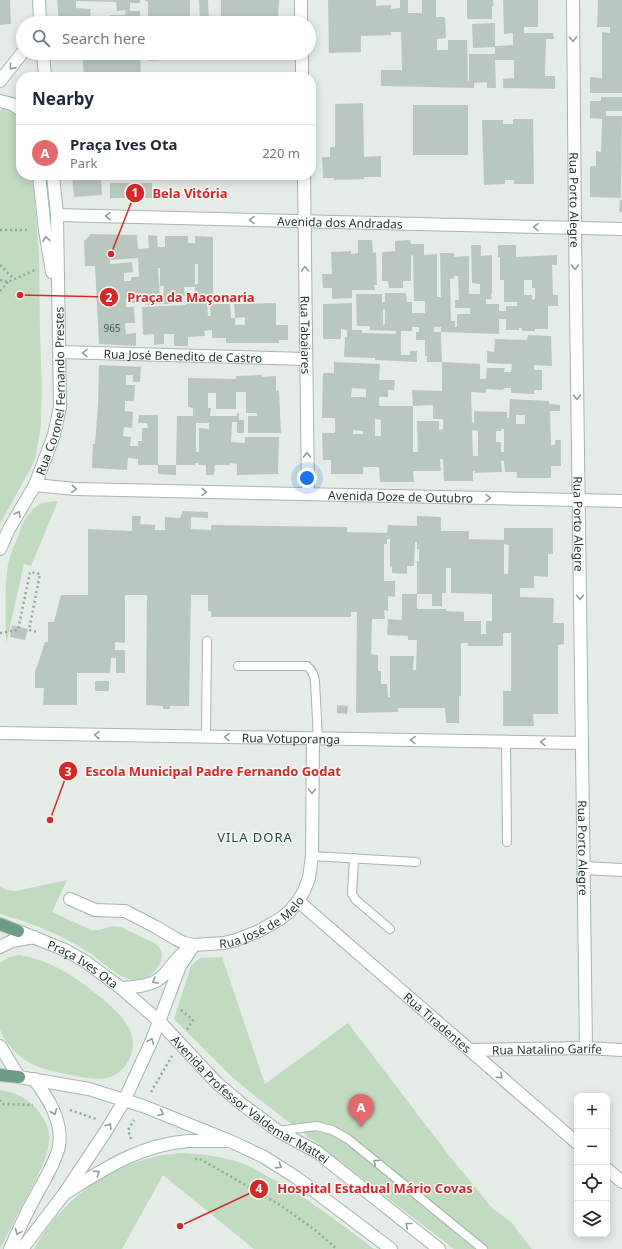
<!DOCTYPE html>
<html lang="en">
<head>
<meta charset="utf-8">
<style>
	:root { --surface:#fff; --page:#f2f2f3; --text:#1f2937; --muted:#747a83; --line:#e0e1e3; --accent:#e26c6d }
	body { margin:0; font-family:"Noto Sans",sans-serif; background:var(--page); color:var(--text) }
	.controls { position:absolute; right:12px; bottom:12px; display:grid; overflow:hidden; border-radius:8px; box-shadow:0 2px 10px #0003 }
	.controls button { width:36px; height:36px; display:grid; place-items:center; padding:0; border:0; border-bottom:1px solid var(--line); background:var(--surface); color:var(--text); font:20px sans-serif }
	.you { position:absolute; left:307px; top:478px; width:14px; height:14px; margin:-10px; border:3px solid #fff; border-radius:50%; background:#1a73e8; box-shadow:0 0 0 6px #1a73e833 }
	.badge { display:grid; place-items:center; width:26px; height:26px; border-radius:50%; background:var(--accent); color:#fff; font-size:13px; font-weight:700 }
	.pin { position:absolute; translate:-50% -33px; filter:drop-shadow(0 1px 2px #0008) }
	.pin::after { content:''; position:absolute; top:21px; width:14px; height:12px; background:inherit; clip-path:polygon(0 0,100% 0,50% 100%) }
	.list { margin:0; padding:0; list-style:none }
	h2 { display:flex; justify-content:space-between; align-items:center; height:52px; margin:0; padding:0 16px; font-size:17px }
	h2 small { font-size:13px; font-weight:400; color:var(--muted) }
	.list li { display:grid; grid-template-columns:26px 1fr auto; gap:12px; align-items:center; box-sizing:border-box; height:56px; padding:0 16px; border-top:1px solid var(--line) }
	.list b { display:block; font-size:15px; white-space:nowrap }
	.list p { margin:0; font-size:13px; white-space:nowrap; color:var(--muted) }
	.list em { font-size:13px; font-style:normal; color:var(--muted) }
	.icon { flex:none; width:22px; height:22px; fill:none; stroke:currentColor; stroke-width:2; stroke-linecap:round; stroke-linejoin:round }
	.map { position:relative; flex:none; width:622px; height:1249px; overflow:hidden }
	.search { position:absolute; background:var(--surface); box-shadow:0 2px 10px #0003; left:16px; top:16px; width:300px; height:44px; display:flex; align-items:center; gap:10px; box-sizing:border-box; padding:0 14px; border-radius:22px; color:var(--muted); font-size:15px }
	.panel { position:absolute; background:var(--surface); box-shadow:0 2px 10px #0003; left:16px; top:72px; width:300px; height:108px; border-radius:16px }
	.map>svg:first-child { display:block }
	.green { fill:#c0dbc0 }
	.building { fill:#bac7bf; fill-rule:evenodd }
	.lines { fill:none; stroke-linecap:round; stroke-linejoin:round }
	.service-casing { stroke:#a8b4ac; stroke-width:10 }
	.minor-casing { stroke:#a8b4ac; stroke-width:14 }
	.tertiary-casing { stroke:#a8b4ac; stroke-width:14 }
	.secondary-casing { stroke:#a4b7ac; stroke-width:14 }
	.primary-casing { stroke:#c2c8c5; stroke-width:14 }
	.path { stroke:#89ac98; stroke-width:2.5; stroke-dasharray:2 3; stroke-linecap:butt }
	.service { stroke:#fff; stroke-width:8 }
	.minor { stroke:#fff; stroke-width:12 }
	.tertiary { stroke:#fff; stroke-width:12 }
	.secondary { stroke:#fff; stroke-width:12 }
	.primary { stroke:#6e9d85; stroke-width:12 }
	.oneway { stroke:#929e98 }
	.labels { text-anchor:middle; dominant-baseline:central; stroke-width:3; stroke-linejoin:round; paint-order:stroke }
	.number-label { font-size:10px; fill:#4b5f54 }
	.street-label { font-size:12px; fill:#263c30; stroke:#f5f9f6 }
	.neighbourhood-label { font-size:13px; letter-spacing:1px; fill:#244c38; stroke:#f5f9f6 }
	.leader { fill:none; stroke:#d62828; stroke-width:1.5 }
	.callout-dot { fill:#d62828; stroke:#f5f9f6; stroke-width:1.5 }
	.mark-label { font-size:12px; text-anchor:middle; font-weight:bold; fill:#fff }
	.callout-label { font-size:13px; text-anchor:middle; font-weight:bold; fill:#d62828; stroke:#f5f9f6; stroke-width:3; stroke-linejoin:round; paint-order:stroke }
</style>
</head>
<body>
<div class="map">
<svg width="622" height="1249" viewBox="0 0 622 1249">
	<rect width="100%" height="100%" fill="#e5ece7"/>
	<g class="green">
		<polygon points="2,109 10,109 21,118 21,175 33,175 39,255 40,334 42,387 41,425 36,455 32,466 0,524 0,111"/>
		<path d="M 58,501 L 31,566 L 24,564 L 6,644 C 6,618 4,590 8,564 C 10,554 15,544 19,534 C 22,524 28,512 37,506 C 43,501 51,502 58,501 Z"/>
		<path d="M 67,880 L 52,912 L 91,930 L 99,930 L 112,926 L 121,927 L 156,944 C 162,950 164,955 160,963 C 155,973 146,981 134,980 C 119,979 102,961 90,953 C 82,948 74,943 66,939 C 45,928 22,921 0,914 L 0,886 L 6,890 L 15,891 Z"/>
		<path d="M 19,955 C 49,959 76,977 99,996 C 119,1013 145,1034 127,1063 C 122,1071 114,1077 106,1078 C 91,1081 46,1071 32,1064 C 22,1060 2,1041 0,1029 C 0,1024 0,1017 0,1011 C 0,995 0,979 0,963 L 9,957 Z"/>
		<polygon points="222,957 265,1084 348,1023 451,1158 492,1208 511,1222 532,1249 454,1249 255,1096 233,1078 174,1019 191,966 200,958"/>
		<path d="M 0,1090 C 14,1092 25,1097 35,1107 C 42,1115 48,1124 49,1134 C 52,1153 33,1185 24,1202 C 16,1218 8,1233 0,1249 Z"/>
		<path d="M 181,1153 C 201,1154 222,1156 241,1163 C 248,1165 256,1170 263,1174 C 303,1194 338,1222 374,1249 L 254,1249 L 163,1175 L 122,1249 L 34,1249 C 64,1195 119,1157 181,1153 Z"/>
	</g>
	<g class="building">
		<polygon points="0,0 10,0 11,24 0,25"/>
		<polygon points="57,0 140,0 140,3 130,3 130,11 140,11 140,23 110,23 110,15 125,15 126,10 117,11 116,2 76,1 76,8 90,9 91,23 59,23"/>
		<polygon points="145,0 190,0 190,23 148,23 148,2 145,1"/>
		<polygon points="199,0 208,0 209,23 200,23"/>
		<polygon points="221,0 279,0 278,19 281,19 282,23 253,23 253,18 221,18"/>
		<polygon points="328,0 376,0 376,6 391,5 391,9 400,8 400,0 408,0 408,13 422,13 422,0 436,0 436,17 445,17 446,38 437,39 437,50 448,50 448,40 467,40 468,81 469,81 469,54 495,54 495,47 473,48 472,24 495,23 495,46 513,45 513,33 504,34 503,0 538,0 538,27 524,27 524,33 553,33 554,39 546,39 545,76 555,76 555,89 503,88 503,79 514,78 514,60 495,60 496,88 487,88 487,82 474,83 474,88 381,86 381,70 402,70 401,32 391,32 391,35 361,36 361,52 329,53"/>
		<polygon points="467,0 493,0 494,6 492,6 492,19 467,19"/>
		<polygon points="598,0 622,0 622,93 590,93 590,77 602,78 602,32 610,33 610,27 597,27"/>
		<polygon points="82,53 140,53 141,77 84,77"/>
		<polygon points="148,53 165,53 165,60 148,61"/>
		<polygon points="177,53 191,53 191,60 177,59"/>
		<polygon points="601,97 622,97 622,111 606,111 606,116 622,116 621,198 590,197 590,166 596,166 596,151 601,152 602,119 590,118 590,101 601,101"/>
		<polygon points="363,103 364,157 381,156 381,177 364,177 364,179 334,180 334,178 323,178 322,157 330,157 330,147 335,147 335,104"/>
		<rect x="413" y="105" width="55" height="50"/>
		<polygon points="513,119 533,119 534,184 514,184 514,180 505,180 505,184 484,185 482,120 503,120 503,124 513,124"/>
		<polygon points="72,175 101,175 102,195 74,197"/>
		<rect x="110" y="183" width="42" height="15"/>
		<polygon points="620,200 622,200 622,212 619,212"/>
		<path d="M 91,234 L 137,235 L 138,249 L 149,248 L 148,235 L 157,236 L 158,247 L 165,247 L 165,236 L 188,236 L 188,243 L 195,243 L 195,236 L 213,237 L 213,296 L 199,296 L 200,302 L 207,302 L 208,316 L 211,316 L 210,304 L 230,304 L 231,318 L 235,318 L 235,325 L 245,325 L 245,317 L 235,318 L 234,304 L 276,303 L 276,325 L 288,325 L 288,340 L 279,340 L 279,343 L 226,343 L 226,338 L 212,338 L 212,330 L 204,331 L 205,336 L 188,337 L 188,346 L 174,346 L 174,334 L 164,334 L 164,344 L 154,345 L 154,334 L 143,335 L 142,307 L 186,305 L 186,296 L 194,296 L 195,287 L 184,287 L 185,296 L 180,296 L 181,303 L 145,305 L 145,297 L 141,297 L 141,303 L 132,303 L 132,299 L 126,299 L 126,307 L 134,307 L 135,323 L 125,323 L 126,334 L 136,333 L 136,346 L 99,344 L 95,266 L 85,266 L 84,241 ZM 138,258 L 139,277 L 131,277 L 131,281 L 124,281 L 124,273 L 133,272 L 132,262 L 110,264 L 110,260 ZM 195,264 L 198,264 L 198,284 L 195,284 ZM 158,268 L 160,268 L 160,286 L 164,286 L 163,296 L 160,297 Z"/>
		<polygon points="358,240 372,240 373,253 376,252 377,285 374,285 375,290 352,290 352,298 332,299 332,288 323,288 322,274 332,274 331,252 351,251 351,254 358,253"/>
		<path d="M 410,240 L 411,244 L 424,244 L 424,255 L 437,254 L 437,297 L 441,297 L 440,253 L 454,253 L 454,257 L 469,256 L 469,294 L 480,294 L 480,284 L 472,283 L 471,245 L 481,245 L 481,256 L 492,255 L 492,293 L 491,294 L 492,299 L 486,299 L 486,304 L 499,304 L 499,311 L 506,311 L 506,306 L 517,306 L 517,302 L 504,302 L 504,280 L 500,280 L 500,257 L 498,257 L 498,245 L 516,245 L 516,257 L 557,255 L 557,265 L 552,265 L 553,295 L 558,295 L 558,306 L 548,306 L 548,329 L 535,329 L 535,331 L 522,331 L 522,328 L 519,328 L 519,330 L 506,330 L 506,319 L 499,319 L 499,334 L 441,332 L 441,327 L 434,327 L 434,332 L 441,332 L 442,362 L 480,364 L 480,379 L 486,379 L 487,368 L 505,368 L 504,372 L 511,372 L 512,364 L 487,363 L 487,351 L 494,352 L 495,339 L 527,340 L 528,335 L 551,336 L 552,366 L 534,365 L 534,370 L 542,370 L 542,390 L 534,390 L 534,394 L 511,393 L 511,388 L 504,388 L 503,390 L 486,389 L 486,393 L 471,392 L 472,422 L 474,423 L 474,411 L 507,412 L 507,418 L 509,418 L 510,399 L 549,401 L 549,404 L 560,405 L 560,411 L 550,411 L 551,445 L 555,445 L 555,440 L 561,440 L 561,466 L 551,466 L 551,478 L 517,478 L 517,472 L 505,472 L 504,461 L 501,461 L 502,472 L 475,473 L 475,471 L 473,471 L 473,481 L 444,481 L 443,459 L 440,459 L 441,471 L 413,471 L 414,482 L 380,482 L 379,467 L 363,467 L 363,474 L 331,474 L 331,460 L 323,460 L 322,433 L 335,433 L 335,418 L 322,418 L 323,373 L 334,373 L 334,362 L 380,364 L 379,380 L 395,380 L 394,390 L 388,390 L 388,397 L 379,397 L 379,406 L 413,406 L 412,390 L 442,391 L 442,362 L 427,362 L 427,356 L 425,356 L 425,340 L 416,340 L 416,332 L 419,332 L 419,327 L 412,327 L 412,331 L 401,331 L 401,355 L 410,355 L 410,351 L 417,351 L 417,362 L 375,360 L 375,358 L 344,357 L 345,337 L 347,337 L 347,330 L 341,329 L 341,339 L 323,339 L 323,304 L 352,303 L 352,330 L 362,330 L 362,333 L 396,334 L 396,331 L 370,330 L 370,326 L 357,326 L 356,294 L 382,294 L 382,302 L 385,302 L 385,293 L 406,293 L 407,302 L 412,302 L 412,313 L 425,313 L 425,301 L 414,301 L 413,255 L 411,256 L 411,281 L 403,281 L 403,288 L 389,288 L 388,281 L 382,281 L 382,252 L 395,251 L 395,241 ZM 454,276 L 458,276 L 459,300 L 455,300 L 455,308 L 470,308 L 470,314 L 457,314 L 457,327 L 455,327 L 455,321 L 451,321 L 450,279 L 454,278 ZM 524,280 L 532,280 L 532,288 L 535,288 L 535,299 L 532,300 L 532,295 L 524,295 ZM 383,309 L 385,309 L 385,324 L 383,325 ZM 352,388 L 366,389 L 366,397 L 351,397 ZM 433,405 L 433,419 L 443,419 L 443,429 L 439,430 L 439,421 L 417,421 L 418,452 L 413,452 L 413,406 ZM 516,415 L 525,415 L 525,424 L 516,424 ZM 375,419 L 381,420 L 381,436 L 375,436 ZM 501,429 L 504,429 L 504,452 L 501,452 L 501,442 L 496,442 L 496,431 L 501,431 ZM 353,430 L 363,431 L 363,434 L 353,434 ZM 472,430 L 478,431 L 478,456 L 473,456 Z"/>
		<polygon points="99,365 141,367 140,382 133,382 133,375 126,375 126,385 135,385 134,401 125,401 125,411 133,412 132,428 124,427 123,436 131,437 130,446 138,446 138,441 142,441 142,428 148,428 147,423 138,423 139,415 158,415 158,465 138,465 138,459 128,458 127,470 92,468 93,444 95,444 98,404"/>
		<path d="M 262,375 L 262,377 L 276,376 L 276,391 L 279,390 L 281,433 L 248,433 L 248,416 L 257,416 L 257,413 L 246,413 L 246,392 L 236,392 L 236,409 L 216,409 L 216,393 L 208,393 L 208,408 L 211,408 L 210,416 L 237,416 L 237,413 L 239,413 L 239,420 L 244,420 L 244,433 L 237,433 L 237,422 L 232,422 L 231,442 L 245,443 L 245,437 L 279,437 L 278,474 L 237,475 L 237,464 L 230,463 L 230,465 L 215,465 L 214,475 L 206,475 L 206,465 L 198,465 L 198,463 L 195,463 L 195,465 L 176,465 L 177,416 L 193,416 L 193,408 L 188,407 L 188,378 L 236,379 L 236,376 ZM 196,423 L 209,423 L 209,429 L 199,428 L 199,452 L 196,452 Z"/>
		<polygon points="158,465 176,465 176,475 158,474"/>
		<path d="M 183,511 L 208,512 L 208,518 L 191,517 L 191,529 L 211,530 L 211,525 L 347,527 L 347,532 L 387,533 L 388,525 L 417,526 L 417,516 L 441,517 L 441,531 L 469,531 L 469,539 L 504,540 L 504,528 L 553,528 L 553,554 L 548,554 L 548,577 L 534,576 L 534,588 L 520,588 L 520,597 L 554,598 L 553,623 L 564,623 L 564,644 L 558,645 L 558,714 L 533,714 L 534,726 L 503,726 L 503,691 L 511,691 L 511,633 L 503,633 L 503,646 L 468,646 L 468,643 L 461,643 L 461,696 L 459,696 L 459,723 L 446,723 L 445,708 L 398,708 L 398,712 L 356,713 L 357,612 L 351,612 L 351,617 L 211,617 L 211,611 L 208,611 L 208,595 L 191,595 L 189,706 L 170,706 L 170,709 L 163,709 L 163,706 L 146,705 L 147,595 L 125,595 L 125,643 L 115,642 L 115,650 L 125,650 L 125,673 L 116,673 L 116,658 L 111,658 L 110,673 L 77,673 L 77,705 L 43,705 L 44,688 L 35,688 L 35,672 L 45,642 L 48,642 L 48,622 L 54,622 L 61,595 L 88,595 L 88,529 L 132,531 L 132,516 L 141,516 L 140,524 L 155,525 L 155,530 L 165,530 L 165,517 L 180,518 ZM 387,539 L 390,539 L 390,566 L 392,567 L 392,573 L 407,574 L 407,566 L 414,566 L 415,542 L 417,542 L 417,549 L 419,549 L 419,561 L 417,561 L 417,594 L 432,594 L 432,606 L 442,606 L 442,593 L 446,593 L 446,568 L 451,568 L 451,593 L 492,594 L 492,621 L 486,621 L 486,634 L 481,634 L 481,621 L 464,621 L 464,612 L 446,611 L 446,609 L 417,609 L 417,594 L 402,594 L 402,620 L 388,619 L 387,635 L 408,636 L 408,640 L 417,640 L 416,670 L 413,670 L 414,656 L 390,656 L 390,697 L 388,697 L 387,684 L 381,684 L 381,671 L 378,671 L 378,655 L 371,654 L 372,619 L 385,619 L 384,610 L 388,611 L 388,596 L 395,597 L 395,581 L 384,581 L 384,544 L 387,544 ZM 504,544 L 509,545 L 508,574 L 504,574 Z"/>
		<polygon points="12,625 28,629 25,640 10,637"/>
		<rect x="95" y="681" width="14" height="10"/>
		<polygon points="337,705 348,706 347,714 337,713"/>
	</g>
	<g class="lines">
		<defs>
			<g id="service">
				<path d="M 238,666 L 307,666 C 312,670 314,674 315,681 L 318,739"/>
				<polyline points="206,737 207,641"/>
				<polyline points="506,741 507,842"/>
				<polyline points="312,856 416,862"/>
				<polyline points="354,858 352,894 356,900 390,929"/>
				<polyline points="278,1131 316,1126 332,1130 348,1139 483,1249"/>
			</g>
			<g id="minor">
				<polyline points="301,0 301,23"/>
				<path id="s1" d="M 573,0 L 575,228 L 586,1048"/>
				<polyline points="302,53 302,77"/>
				<path id="s2" d="M 304,175 L 308,494"/>
				<path id="s3" d="M 57,215 L 622,229"/>
				<path id="s4" d="M 60,352 L 306,359"/>
				<path id="s5" d="M 0,733 L 582,743"/>
				<polyline points="584,868 622,870"/>
				<path id="s6" d="M 70,899 L 95,910 L 125,911 L 156,927 L 176,939 L 184,943 L 194,945 L 224,943 L 236,940 L 259,931 L 280,919 L 290,911 L 298,901 L 304,891 L 309,878 L 312,856 L 313,738"/>
				<path id="s7" d="M 298,901 L 577,1143"/>
				<path id="s8" d="M 471,1050 L 586,1048 L 622,1050"/>
				<polyline points="607,1169 622,1182"/>
				<path d="M 10,1249 C 18,1232 25,1215 34,1199 C 41,1186 57,1160 59,1146 C 63,1121 48,1098 34,1079"/>
				<polyline points="22,1249 64,1194 106,1131 124,1101"/>
			</g>
			<g id="tertiary">
				<path id="s9" d="M 35,485 L 75,489 L 622,501"/>
			</g>
			<g id="secondary">
				<polyline points="39,0 40,23"/>
				<polyline points="43,53 45,77"/>
				<polyline points="0,81 23,52"/>
				<polyline points="0,101 12,104 21,110"/>
				<polyline points="39,175 45,230 52,272"/>
				<path id="s10" d="M 0,549 L 9,529 L 35,485 L 54,435 L 60,407 L 57,215 L 53,175"/>
				<path id="s11" d="M 18,931 L 65,950 L 86,962 L 121,988 L 159,1021 L 217,1083 L 243,1105 L 278,1131 L 317,1152 L 439,1249"/>
				<polyline points="0,947 12,941 34,937"/>
				<path d="M 121,988 C 136,987 154,986 165,974 C 171,967 175,960 182,954"/>
				<polyline points="0,1046 19,1077 89,1089 143,1106 230,1141 264,1157 297,1178 391,1249"/>
				<polyline points="124,1101 152,1040 180,966 194,945"/>
				<path d="M 64,1194 C 104,1169 139,1145 188,1141 C 200,1141 212,1141 225,1141"/>
			</g>
			<g id="primary">
				<polyline points="0,924 18,931"/>
				<polyline points="0,1075 19,1077"/>
			</g>
		</defs>
		<use href="#service" class="service-casing"/>
		<use href="#minor" class="minor-casing"/>
		<use href="#tertiary" class="tertiary-casing"/>
		<use href="#secondary" class="secondary-casing"/>
		<use href="#primary" class="primary-casing"/>
		<g class="path">
			<polyline points="0,230 29,230"/>
			<polyline points="0,265 14,279"/>
			<polyline points="0,280 8,282 37,269"/>
			<polyline points="0,291 8,282"/>
			<polyline points="0,633 18,630 30,572 40,574 29,630 38,632"/>
			<polyline points="181,1010 193,1020 187,1030"/>
			<polyline points="151,1092 172,1056"/>
			<polyline points="0,1100 2,1104 33,1105"/>
			<polyline points="70,1110 96,1119"/>
			<polyline points="131,1139 128,1130 134,1120"/>
			<polyline points="195,1159 200,1159 280,1205 315,1230 337,1249"/>
		</g>
		<use href="#service" class="service"/>
		<use href="#minor" class="minor"/>
		<use href="#tertiary" class="tertiary"/>
		<use href="#secondary" class="secondary"/>
		<use href="#primary" class="primary"/>
	</g>
	<defs><path id="oneway-chevron" d="M-2-3.5L2.5 0L-2 3.5" fill="none" stroke-width="1.6" stroke-linecap="round" stroke-linejoin="round"/></defs>
	<g class="oneway">
		<use href="#oneway-chevron" transform="translate(573 39) rotate(89)"/>
		<use href="#oneway-chevron" transform="translate(12 67) rotate(129)"/>
		<use href="#oneway-chevron" transform="translate(108 216) rotate(-178)"/>
		<use href="#oneway-chevron" transform="translate(252 220) rotate(-178)"/>
		<use href="#oneway-chevron" transform="translate(536 227) rotate(-179)"/>
		<use href="#oneway-chevron" transform="translate(46 239) rotate(-99)"/>
		<use href="#oneway-chevron" transform="translate(575 267) rotate(89)"/>
		<use href="#oneway-chevron" transform="translate(305 269) rotate(-91)"/>
		<use href="#oneway-chevron" transform="translate(85 353) rotate(-179)"/>
		<use href="#oneway-chevron" transform="translate(577 397) rotate(89)"/>
		<use href="#oneway-chevron" transform="translate(307 455) rotate(-91)"/>
		<use href="#oneway-chevron" transform="translate(74 489) rotate(4)"/>
		<use href="#oneway-chevron" transform="translate(204 492) rotate(1)"/>
		<use href="#oneway-chevron" transform="translate(488 498) rotate(1)"/>
		<use href="#oneway-chevron" transform="translate(18 514) rotate(-59)"/>
		<use href="#oneway-chevron" transform="translate(580 597) rotate(89)"/>
		<use href="#oneway-chevron" transform="translate(97 735) rotate(-179)"/>
		<use href="#oneway-chevron" transform="translate(227 737) rotate(-179)"/>
		<use href="#oneway-chevron" transform="translate(413 740) rotate(-179)"/>
		<use href="#oneway-chevron" transform="translate(543 742) rotate(-179)"/>
		<use href="#oneway-chevron" transform="translate(312 791) rotate(90)"/>
		<use href="#oneway-chevron" transform="translate(155 981) rotate(150)"/>
		<use href="#oneway-chevron" transform="translate(151 1041) rotate(-68)"/>
		<use href="#oneway-chevron" transform="translate(500 1076) rotate(41)"/>
		<use href="#oneway-chevron" transform="translate(54 1112) rotate(68)"/>
		<use href="#oneway-chevron" transform="translate(161 1113) rotate(22)"/>
		<use href="#oneway-chevron" transform="translate(109 1126) rotate(-58)"/>
		<use href="#oneway-chevron" transform="translate(376 1162) rotate(-141)"/>
		<use href="#oneway-chevron" transform="translate(279 1166) rotate(32)"/>
		<use href="#oneway-chevron" transform="translate(97 1173) rotate(-33)"/>
		<use href="#oneway-chevron" transform="translate(408 1225) rotate(-141)"/>
		<use href="#oneway-chevron" transform="translate(18 1232) rotate(114)"/>
	</g>
	<g class="labels">
		<g class="number-label">
			<text x="112" y="328">965</text>
		</g>
		<g class="street-label">
			<text stroke="none"><textPath href="#s1" startOffset="200">Rua Porto Alegre</textPath></text>
			<text stroke="none"><textPath href="#s3" startOffset="283">Avenida dos Andradas</textPath></text>
			<text stroke="none"><textPath href="#s2" startOffset="160">Rua Tabaiares</textPath></text>
			<text stroke="none"><textPath href="#s4" startOffset="123">Rua José Benedito de Castro</textPath></text>
			<text stroke="none"><textPath href="#s10" startOffset="170">Rua Coronel Fernando Prestes</textPath></text>
			<text stroke="none"><textPath href="#s9" startOffset="366">Avenida Doze de Outubro</textPath></text>
			<text stroke="none"><textPath href="#s1" startOffset="524">Rua Porto Alegre</textPath></text>
			<text stroke="none"><textPath href="#s5" startOffset="291">Rua Votuporanga</textPath></text>
			<text stroke="none"><textPath href="#s1" startOffset="848">Rua Porto Alegre</textPath></text>
			<text stroke="none"><textPath href="#s6" startOffset="208">Rua José de Melo</textPath></text>
			<text stroke="none"><textPath href="#s11" startOffset="73">Praça Ives Ota</textPath></text>
			<text stroke="none"><textPath href="#s7" startOffset="185">Rua Tiradentes</textPath></text>
			<text stroke="none"><textPath href="#s8" startOffset="76">Rua Natalino Garife</textPath></text>
			<text stroke="none"><textPath href="#s11" startOffset="290">Avenida Professor Valdemar Mattei</textPath></text>
		</g>
		<g class="neighbourhood-label">
			<text x="255" y="837">VILA DORA</text>
		</g>
	</g>
	<path class="leader" d="M111 254L135 193M20 295L109 297M50 820L68 771M180 1226L259 1189"/>
	<g class="callout-dot">
		<circle cx="111" cy="254" r="4"/>
		<circle cx="20" cy="295" r="4"/>
		<circle cx="50" cy="820" r="4"/>
		<circle cx="180" cy="1226" r="4"/>
		<circle cx="135" cy="193" r="10"/>
		<circle cx="109" cy="297" r="10"/>
		<circle cx="68" cy="771" r="10"/>
		<circle cx="259" cy="1189" r="10"/>
	</g>
	<g class="mark-label">
		<text x="135" y="197">1</text>
		<text x="109" y="302">2</text>
		<text x="68" y="776">3</text>
		<text x="259" y="1193">4</text>
	</g>
	<g class="callout-label">
		<text x="190" y="198">Bela Vitória</text>
		<text x="191" y="302">Praça da Maçonaria</text>
		<text x="213" y="776">Escola Municipal Padre Fernando Godat</text>
		<text x="375" y="1193">Hospital Estadual Mário Covas</text>
	</g>
</svg>
<div class="controls">
<button>+</button>
<button>−</button>
<button><svg class="icon" aria-label="locate" viewBox="0 0 24 24"><circle cx="12" cy="12" r="6"/><path d="M12 2v4M12 18v4M2 12h4M18 12h4"/></svg></button>
<button><svg class="icon" aria-label="layers" viewBox="0 0 24 24"><path d="M12 4l9 5-9 5-9-5zM3 14l9 5 9-5"/></svg></button>
</div>
<div class="you"></div>
<div class="pin badge" style="left:361px;top:1127px">A</div>
<div class="search"><svg class="icon" aria-label="search" viewBox="0 0 24 24"><circle cx="10" cy="10" r="6"/><path d="M15 15l6 6"/></svg>Search here</div>
<section class="panel">
<h2>Nearby<small></small></h2>
<ul class="list">
<li><span class="badge">A</span><div><b>Praça Ives Ota</b><p>Park</p></div><em>220 m</em></li>
</ul>
</section>
</div>
</body>
</html>
